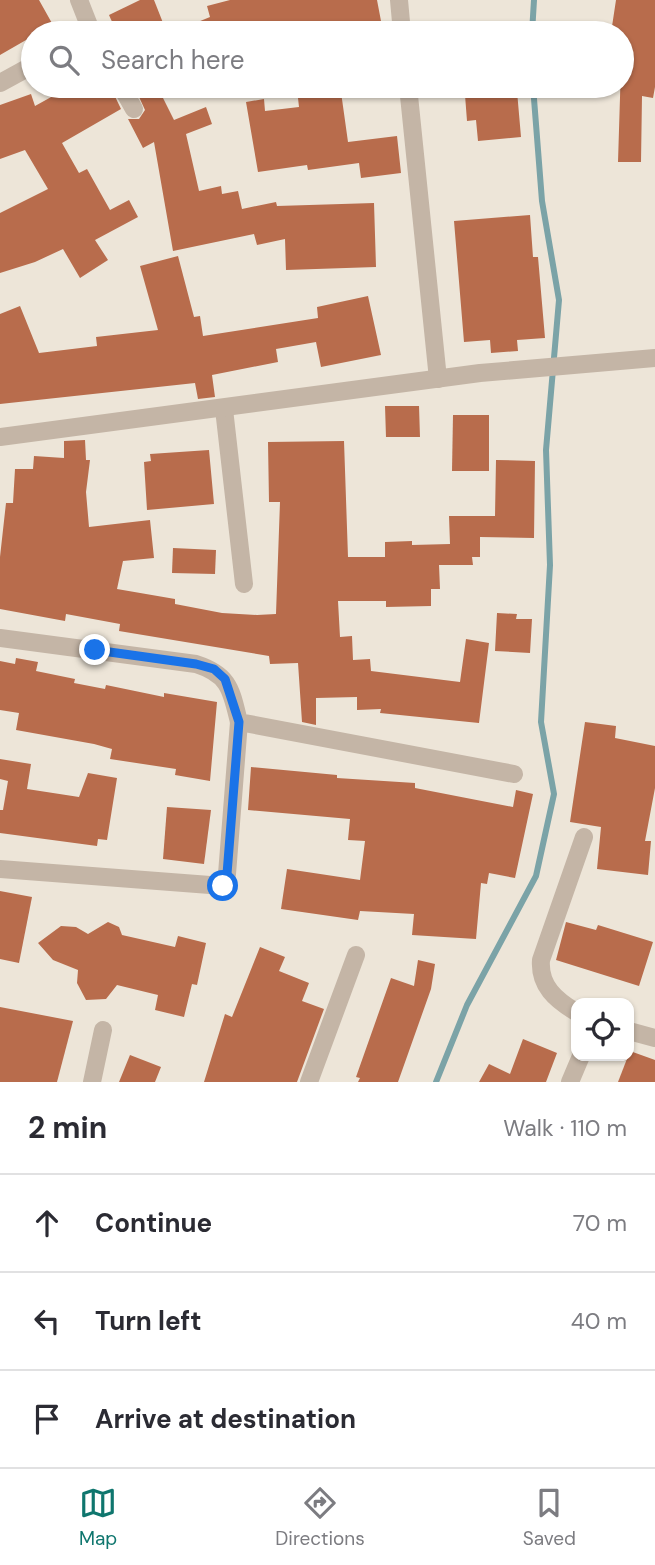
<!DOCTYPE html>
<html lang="en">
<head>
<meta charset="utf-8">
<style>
	:root { --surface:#fff; --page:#f2f2f3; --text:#2b2b33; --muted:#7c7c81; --line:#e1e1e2; --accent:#0f766e }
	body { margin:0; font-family:"DM Sans",sans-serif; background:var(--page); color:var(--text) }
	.controls { position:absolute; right:21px; bottom:21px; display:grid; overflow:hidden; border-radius:14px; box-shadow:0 2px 5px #0004 }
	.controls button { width:63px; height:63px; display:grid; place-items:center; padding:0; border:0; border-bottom:2px solid var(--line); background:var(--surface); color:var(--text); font:35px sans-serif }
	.stop { position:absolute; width:21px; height:21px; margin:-16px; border:5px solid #1a73e8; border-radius:50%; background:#fff }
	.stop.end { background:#1a73e8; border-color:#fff; box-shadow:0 2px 7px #0008 }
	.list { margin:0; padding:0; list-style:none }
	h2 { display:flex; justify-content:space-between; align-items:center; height:91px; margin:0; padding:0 28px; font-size:30px }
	h2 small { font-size:23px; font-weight:400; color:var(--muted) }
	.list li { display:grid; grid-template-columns:46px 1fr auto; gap:21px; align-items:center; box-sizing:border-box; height:98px; padding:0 28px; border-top:2px solid var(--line) }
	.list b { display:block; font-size:26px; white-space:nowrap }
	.list em { font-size:23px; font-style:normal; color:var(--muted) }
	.icon { flex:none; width:38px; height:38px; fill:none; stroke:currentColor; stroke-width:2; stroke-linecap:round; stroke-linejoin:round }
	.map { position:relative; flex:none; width:655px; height:1082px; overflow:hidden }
	.search { position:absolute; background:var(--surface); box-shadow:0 2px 5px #0004; left:21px; right:21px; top:21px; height:77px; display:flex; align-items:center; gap:18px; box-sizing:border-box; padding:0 24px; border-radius:38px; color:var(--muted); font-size:26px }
	.sheet { height:385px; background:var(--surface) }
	nav { display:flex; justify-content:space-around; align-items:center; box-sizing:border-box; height:98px; border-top:2px solid var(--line); background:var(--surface); font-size:19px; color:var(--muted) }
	nav a { display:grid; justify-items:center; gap:4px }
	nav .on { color:var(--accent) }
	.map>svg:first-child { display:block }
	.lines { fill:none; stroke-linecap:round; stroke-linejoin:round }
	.stream { stroke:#7ba3a7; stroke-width:6 }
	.building { fill:#b86c4c }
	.minor { stroke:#c4b5a6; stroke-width:18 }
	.route { stroke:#1a73e8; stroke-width:9 }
</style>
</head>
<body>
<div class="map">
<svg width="655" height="1082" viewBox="0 0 655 1082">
	<rect width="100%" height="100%" fill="#ede5d8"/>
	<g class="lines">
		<g class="stream">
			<polyline points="532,33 534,0"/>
			<polyline points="436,1082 467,1005 536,876 554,794 541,722 550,565 546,450 559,300 542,201 533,86"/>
		</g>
	</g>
	<g class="building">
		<polygon points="0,0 39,0 53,25 33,33 33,36 0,55"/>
		<polygon points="140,0 154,0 167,33 117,33 109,15"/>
		<polygon points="230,0 377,0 381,21 310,33 171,33 210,17 207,6"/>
		<polygon points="616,0 655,0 655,87 653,98 642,96 641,162 618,162 622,33 611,33"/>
		<polygon points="71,86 110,86 121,109 62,143 79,173 87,169 110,210 129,200 138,217 95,240 108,260 80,278 63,249 35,262 0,273 0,213 48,189 25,150 0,159 0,105 31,94 35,106"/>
		<polygon points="134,86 157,86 174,120 206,107 212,124 186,134 199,191 221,186 222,194 238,191 242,209 276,202 277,206 374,203 376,267 286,270 285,239 257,245 254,234 173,251 154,142 143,148 128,119 139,119 145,110"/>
		<polygon points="517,91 521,137 478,141 476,120 467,121 465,95"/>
		<polygon points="341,92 348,142 397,136 401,173 361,178 359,163 308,170 307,165 258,172 246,102 264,99 265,111 299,107 298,98"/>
		<polygon points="530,215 533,257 538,257 545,338 517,340 518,351 491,353 490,340 464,342 454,221"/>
		<polygon points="178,256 194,317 200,316 203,336 318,318 317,307 368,296 381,355 321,367 316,342 276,349 278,362 212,375 215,397 198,399 195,383 0,404 0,314 20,306 39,353 97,346 96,337 158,330 140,266"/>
		<polygon points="385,406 419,406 420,437 386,437"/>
		<polygon points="453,415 489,415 489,471 452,471"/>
		<polygon points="85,440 86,460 90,460 86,492 89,527 150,520 154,558 123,561 117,589 175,599 175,604 222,613 257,615 276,614 280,502 269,502 268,442 344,441 348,557 385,557 385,542 412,541 412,545 450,544 449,516 495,516 496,460 535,461 534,538 480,537 480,557 472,557 473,565 439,565 440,589 431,589 431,606 386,607 386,601 338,601 340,637 352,636 353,660 370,659 371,671 460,682 466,639 489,643 479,723 380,713 381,709 357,710 357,697 316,698 316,725 302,722 298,663 270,664 269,656 119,631 120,624 66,614 65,621 0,609 0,557 6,503 13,503 15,469 33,469 34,456 64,458 64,441"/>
		<polygon points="209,450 214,504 147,510 144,462 151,461 150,454"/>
		<polygon points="173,548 216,550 215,574 172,573"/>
		<polygon points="497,613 517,614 516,619 532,619 530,653 495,651"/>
		<polygon points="16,658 38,662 36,671 75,679 74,683 105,689 106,685 164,697 164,693 217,702 210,781 175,775 176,769 110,759 112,749 94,744 16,730 19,713 0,710 0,661 15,664"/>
		<polygon points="585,722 616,726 615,738 655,746 655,788 645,841 651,841 648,875 597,869 601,827 570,822"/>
		<polygon points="0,759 31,764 27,789 79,797 88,773 117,778 107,840 98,839 97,846 0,833 0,810 3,810 8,781 0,779"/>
		<polygon points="251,767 337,775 337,778 415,783 415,788 513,807 516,790 533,794 515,878 489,873 487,884 481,883 476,939 412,935 414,914 360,911 358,920 281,909 287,869 360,880 365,841 348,840 350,819 248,810"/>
		<polygon points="167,807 211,810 204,864 163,859"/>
		<polygon points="0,891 32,897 19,963 0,959"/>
		<polygon points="108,922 119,927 122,935 175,947 178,936 206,943 197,985 192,984 184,1017 155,1010 158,995 117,985 106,999 86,1000 77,983 78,970 53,960 38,943 61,926 76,927 88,934"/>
		<polygon points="566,922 596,930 598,925 653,942 639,986 556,960"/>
		<polygon points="260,947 285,957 279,971 309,983 302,1001 324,1009 297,1082 204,1082 225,1014 232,1017"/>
		<polygon points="418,960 435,964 431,989 398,1082 358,1082 360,1078 356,1077 391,978 414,986"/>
		<polygon points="0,1007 73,1021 57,1082 0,1082"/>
		<polygon points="523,1039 557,1053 546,1082 479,1082 489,1064 510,1074"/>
		<polygon points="630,1051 655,1060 655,1082 618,1082"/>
		<polygon points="130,1055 161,1067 155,1082 119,1082"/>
	</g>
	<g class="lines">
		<g class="minor">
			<polyline points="79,0 92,33"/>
			<polyline points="399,0 402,33"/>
			<polyline points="0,83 33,65"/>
			<polyline points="121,86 134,109"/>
			<polyline points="408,86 438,379"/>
			<polyline points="201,87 205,86"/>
			<polyline points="224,409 244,584"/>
			<polyline points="0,437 480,373 655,358"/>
			<path d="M 0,638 L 196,664 C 230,675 231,690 239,722 L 514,774"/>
			<polyline points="0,869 223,886 227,874 239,722"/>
			<path d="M 576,1012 C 556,1000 539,986 541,960 L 584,837"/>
			<polyline points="629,1031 655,1038"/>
			<polyline points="92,1082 103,1030"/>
			<polyline points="309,1082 356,955"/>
			<polyline points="570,1082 581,1056"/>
		</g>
	</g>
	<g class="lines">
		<polyline class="route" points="95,650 196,664 214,669 225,679 239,722 227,874 223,886"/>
	</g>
</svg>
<div class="controls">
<button><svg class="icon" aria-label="locate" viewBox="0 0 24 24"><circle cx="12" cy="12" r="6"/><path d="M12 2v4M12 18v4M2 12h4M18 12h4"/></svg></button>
</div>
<div class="stop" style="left:223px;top:886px"></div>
<div class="stop end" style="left:95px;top:650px"></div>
<div class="search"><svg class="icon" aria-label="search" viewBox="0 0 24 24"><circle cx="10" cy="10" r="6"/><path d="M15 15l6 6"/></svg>Search here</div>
</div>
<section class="sheet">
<h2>2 min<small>Walk · 110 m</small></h2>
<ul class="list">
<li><svg class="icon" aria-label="ahead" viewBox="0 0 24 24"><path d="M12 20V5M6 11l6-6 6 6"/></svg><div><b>Continue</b></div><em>70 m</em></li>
<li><svg class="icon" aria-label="left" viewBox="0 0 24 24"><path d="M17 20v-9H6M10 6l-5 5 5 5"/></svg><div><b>Turn left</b></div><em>40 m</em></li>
<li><svg class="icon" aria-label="arrive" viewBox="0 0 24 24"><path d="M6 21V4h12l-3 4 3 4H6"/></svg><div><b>Arrive at destination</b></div></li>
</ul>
</section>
<nav>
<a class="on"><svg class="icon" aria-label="map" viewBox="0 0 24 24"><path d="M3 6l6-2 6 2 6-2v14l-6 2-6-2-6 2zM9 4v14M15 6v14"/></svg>Map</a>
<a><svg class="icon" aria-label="directions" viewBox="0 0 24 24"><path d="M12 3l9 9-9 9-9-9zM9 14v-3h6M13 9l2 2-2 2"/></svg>Directions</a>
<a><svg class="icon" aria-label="saved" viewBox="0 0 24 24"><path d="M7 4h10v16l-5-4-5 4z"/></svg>Saved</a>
</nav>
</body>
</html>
